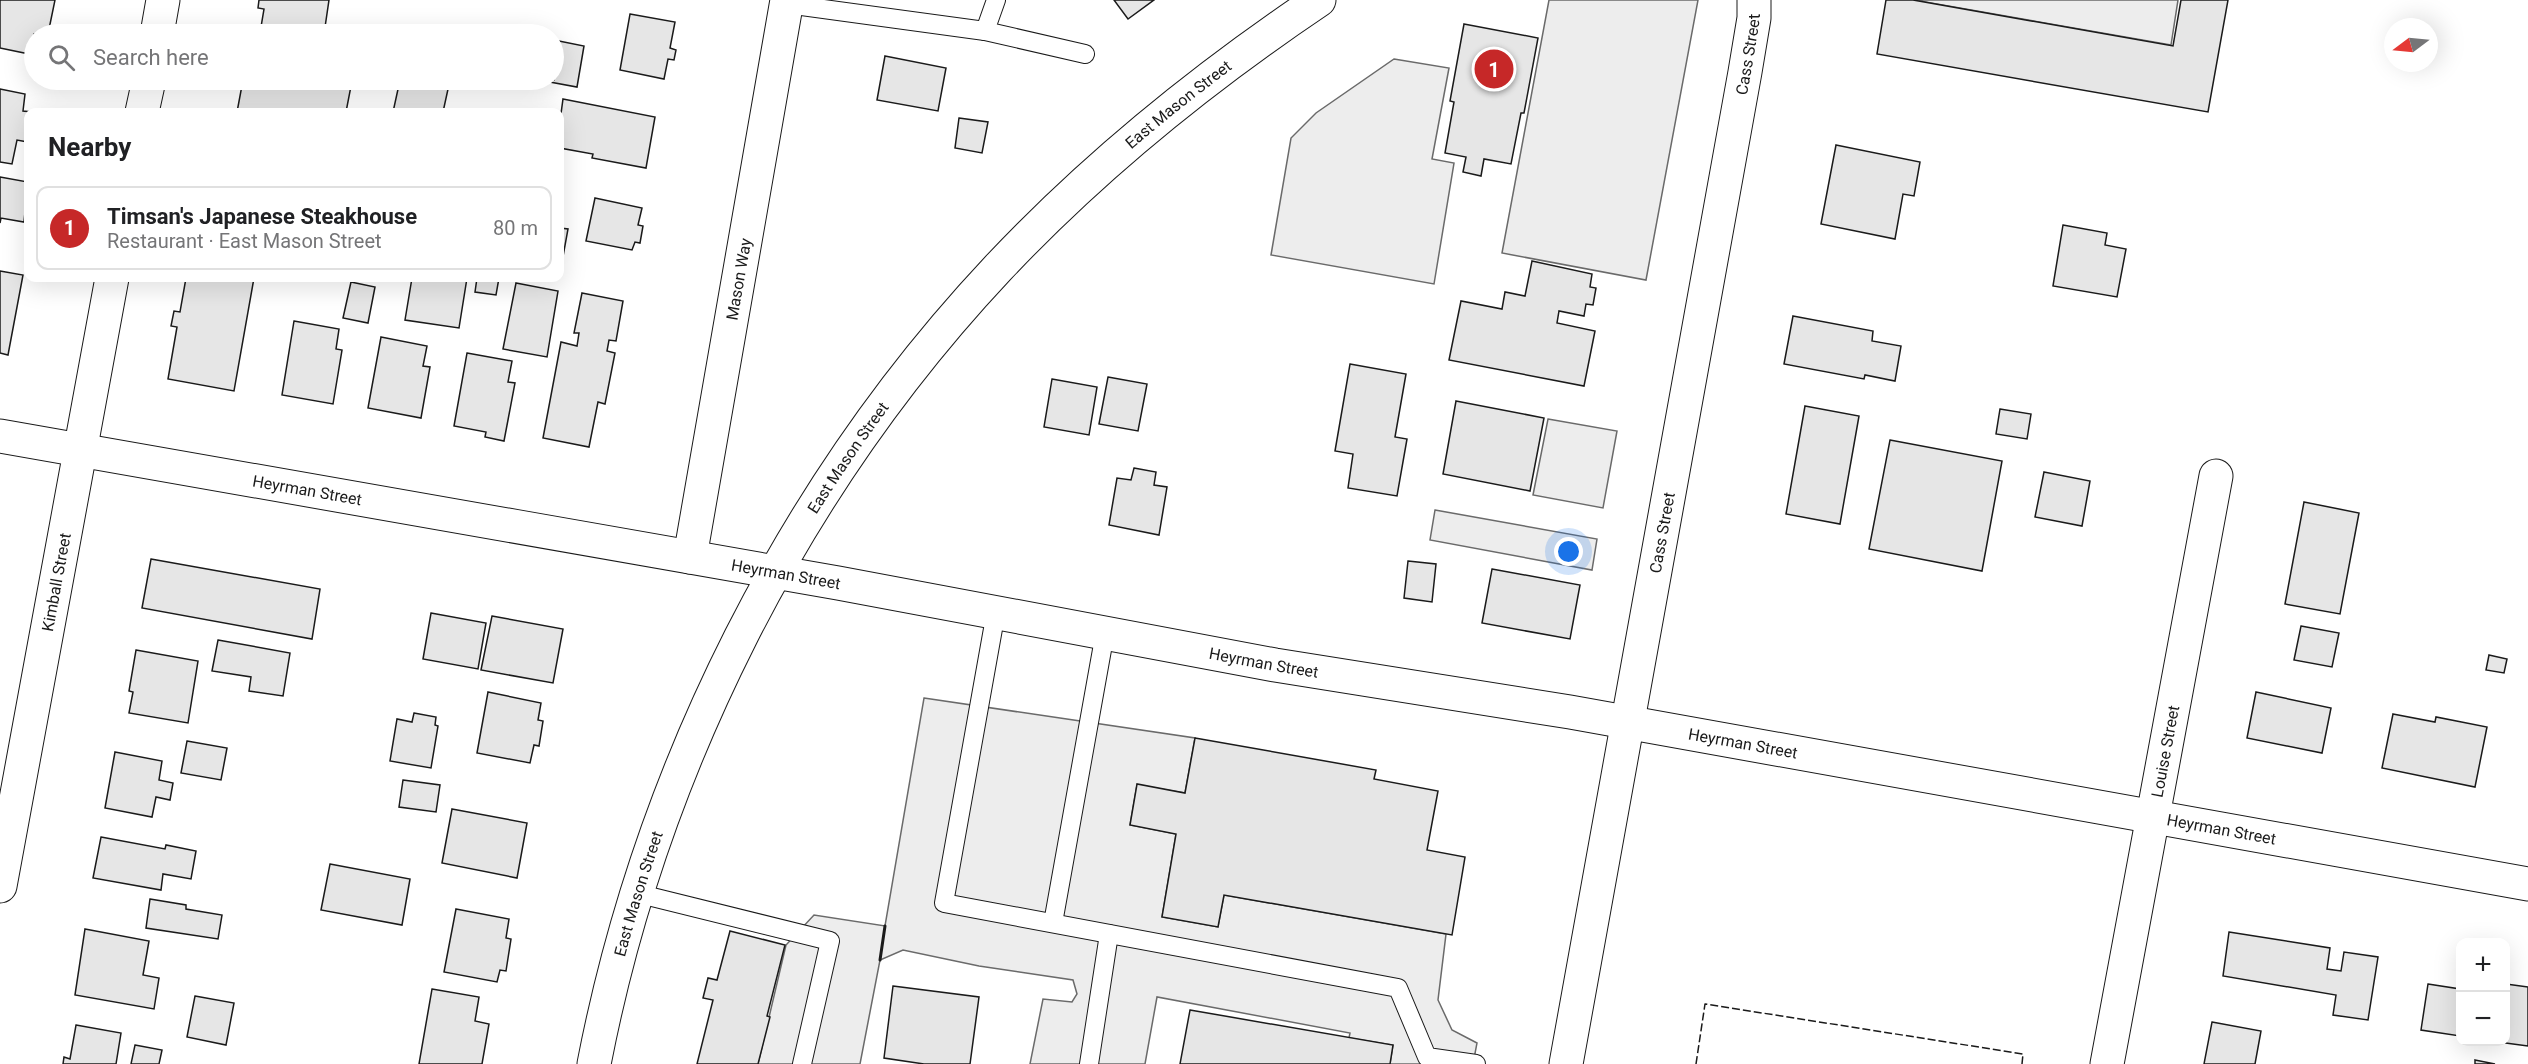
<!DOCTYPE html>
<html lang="en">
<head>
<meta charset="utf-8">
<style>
	:root { --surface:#fff; --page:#f6f6f6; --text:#202124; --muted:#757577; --line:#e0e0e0; --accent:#c62828 }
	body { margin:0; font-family:Roboto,sans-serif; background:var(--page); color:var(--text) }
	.controls { position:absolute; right:18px; bottom:18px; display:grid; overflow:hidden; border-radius:12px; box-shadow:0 6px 24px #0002 }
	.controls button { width:54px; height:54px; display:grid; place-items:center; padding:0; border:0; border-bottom:2px solid var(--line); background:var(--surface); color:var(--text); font:30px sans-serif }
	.compass { position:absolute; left:2384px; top:18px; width:54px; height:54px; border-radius:50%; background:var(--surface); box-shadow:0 6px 24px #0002; rotate:254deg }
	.you { position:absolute; left:1569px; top:552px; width:21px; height:21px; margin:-15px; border:4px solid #fff; border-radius:50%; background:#1a73e8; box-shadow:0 0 0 9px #1a73e833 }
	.badge { display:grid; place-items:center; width:39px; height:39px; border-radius:50%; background:var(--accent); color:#fff; font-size:20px; font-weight:700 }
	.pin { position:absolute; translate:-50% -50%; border:3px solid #fff; box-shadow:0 2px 6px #0006 }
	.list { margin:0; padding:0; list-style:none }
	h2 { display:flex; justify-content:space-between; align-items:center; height:78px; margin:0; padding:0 24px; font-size:26px }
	h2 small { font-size:20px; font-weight:400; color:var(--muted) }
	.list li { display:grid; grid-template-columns:39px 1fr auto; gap:18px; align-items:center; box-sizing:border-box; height:84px; margin:0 12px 12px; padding:0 12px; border:2px solid var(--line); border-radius:12px }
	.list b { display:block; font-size:22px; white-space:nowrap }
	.list p { margin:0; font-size:20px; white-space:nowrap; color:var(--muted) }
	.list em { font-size:20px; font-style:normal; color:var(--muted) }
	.icon { flex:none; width:33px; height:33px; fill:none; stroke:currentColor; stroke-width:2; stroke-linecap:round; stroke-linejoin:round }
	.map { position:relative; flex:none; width:2528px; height:1064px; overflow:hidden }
	.search { position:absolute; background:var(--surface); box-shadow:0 6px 24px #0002; left:24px; top:24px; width:540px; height:66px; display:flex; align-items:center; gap:15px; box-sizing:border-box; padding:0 21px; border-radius:33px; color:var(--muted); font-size:22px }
	.panel { position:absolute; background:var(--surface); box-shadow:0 6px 24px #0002; left:24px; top:108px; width:540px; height:174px; border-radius:12px }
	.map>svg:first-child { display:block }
	.parking { fill:#ededed; stroke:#6a6a6a; stroke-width:1.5 }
	.building { fill:#e6e6e6; stroke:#1a1a1a; stroke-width:1.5 }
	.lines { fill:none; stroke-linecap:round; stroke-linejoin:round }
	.service-casing { stroke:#1a1a1a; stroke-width:20 }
	.minor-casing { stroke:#1a1a1a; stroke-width:35 }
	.secondary-casing { stroke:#1a1a1a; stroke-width:35 }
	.service { stroke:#fff; stroke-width:18 }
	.minor { stroke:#fff; stroke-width:33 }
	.secondary { stroke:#fff; stroke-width:33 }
	.fence { stroke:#1a1a1a; stroke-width:1.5; stroke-dasharray:8 3; stroke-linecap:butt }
	.wall { stroke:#1a1a1a; stroke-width:3 }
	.labels { text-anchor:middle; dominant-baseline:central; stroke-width:4.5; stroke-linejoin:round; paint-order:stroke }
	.street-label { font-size:16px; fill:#1a1a1a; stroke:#fff }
</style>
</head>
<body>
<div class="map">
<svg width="2528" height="1064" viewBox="0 0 2528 1064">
	<rect width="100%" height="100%" fill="#fff"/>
	<g class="parking">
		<polygon points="1549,0 1698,0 1646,280 1502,253"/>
		<polygon points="1914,0 2178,0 2171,45"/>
		<polygon points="1394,59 1449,68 1432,159 1454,163 1434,284 1271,255 1291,138 1316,113"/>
		<polygon points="1548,419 1617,431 1603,508 1533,495"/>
		<polygon points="1435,510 1597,539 1592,570 1430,540"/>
		<polygon points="924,698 1195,738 1185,793 1137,785 1130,825 1176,834 1162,917 1218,927 1224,895 1446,934 1438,1000 1452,1030 1477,1043 1473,1064 1390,1064 1393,1045 1349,1038 1350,1033 1157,997 1145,1064 1030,1064 1043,999 1072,1002 1077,994 1073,980 979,966 903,950 880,960 860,1064 758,1064 786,945 814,915 885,926"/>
	</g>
	<g class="building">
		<polygon points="0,0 55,0 48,34 34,34 34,55 0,48"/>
		<polygon points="259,0 329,0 324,34 305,34 261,27 264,9 258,8"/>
		<polygon points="1114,0 1154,0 1128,19"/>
		<polygon points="1886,0 1913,0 2173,46 2181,0 2228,0 2208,112 1877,54"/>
		<polygon points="630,14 675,22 670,48 676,50 674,60 668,59 664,79 620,70"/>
		<polygon points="1464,24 1538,38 1524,113 1521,113 1511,164 1484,159 1481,176 1463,172 1466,157 1445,153 1454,102 1450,101"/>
		<polygon points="554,40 584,46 577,87 539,80 554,80"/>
		<polygon points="885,56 946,68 938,111 877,100"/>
		<polygon points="243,80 344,80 352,81 346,112 237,112"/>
		<polygon points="400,80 450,80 443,112 393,112"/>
		<polygon points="0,89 25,94 23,111 33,112 28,112 28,142 17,140 12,164 0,162"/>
		<polygon points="563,99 655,117 646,168 592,158 593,154 560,148 560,121"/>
		<polygon points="959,118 988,122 982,153 955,148"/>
		<polygon points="1836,145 1920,162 1914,196 1903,194 1895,239 1821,224"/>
		<polygon points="0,177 28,182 24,222 1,218 0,223"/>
		<polygon points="595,198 642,208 638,225 643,226 640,243 635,242 632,250 586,241"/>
		<polygon points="2063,225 2107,233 2105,245 2126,249 2117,297 2053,286"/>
		<polygon points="560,228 568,229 560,273"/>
		<polygon points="1532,261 1592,274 1590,287 1596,288 1593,305 1586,304 1584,316 1559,311 1557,323 1595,331 1584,386 1449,360 1461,301 1502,309 1505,292 1525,296"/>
		<polygon points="0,271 23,275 8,355 0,353"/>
		<polygon points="186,278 254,278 234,391 168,379 177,327 171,326 174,311 180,312"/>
		<polygon points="412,278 467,278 459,328 405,320"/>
		<polygon points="477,278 499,278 496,295 475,292"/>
		<polygon points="351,282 375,287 368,323 343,318"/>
		<polygon points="516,283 558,291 547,357 503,349"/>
		<polygon points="582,293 623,301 616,341 609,340 607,351 615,353 605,404 598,402 589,447 543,438 561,342 577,346 579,333 574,333"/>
		<polygon points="1793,316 1873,331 1872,341 1901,346 1895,381 1865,375 1864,379 1784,364"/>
		<polygon points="294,321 339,329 336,349 342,350 333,404 282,395"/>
		<polygon points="381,337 427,346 423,366 430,367 421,418 368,408"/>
		<polygon points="467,353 512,361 508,382 515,383 504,441 485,437 486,432 454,426"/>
		<polygon points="1350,364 1406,374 1395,437 1407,439 1397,496 1348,488 1353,454 1335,451"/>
		<polygon points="1108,377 1147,384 1138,431 1099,424"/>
		<polygon points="1052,379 1097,387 1089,435 1044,427"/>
		<polygon points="1456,401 1544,418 1530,491 1443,474"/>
		<polygon points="1805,406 1859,416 1840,524 1786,514"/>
		<polygon points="2000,409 2031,414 2027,439 1996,434"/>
		<polygon points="1890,440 2002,461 1982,571 1869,549"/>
		<polygon points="1134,468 1156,472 1154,485 1167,487 1159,535 1109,525 1117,478 1131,480"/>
		<polygon points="2044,472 2090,481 2082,526 2035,517"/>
		<polygon points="2304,502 2359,513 2340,614 2285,604"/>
		<polygon points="151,559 320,589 312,639 142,608"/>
		<polygon points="1408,561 1436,564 1432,602 1404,598"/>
		<polygon points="1492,569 1580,585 1570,639 1482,623"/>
		<polygon points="431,613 486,623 478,669 423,659"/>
		<polygon points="492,616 563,629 553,683 481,670"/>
		<polygon points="2301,626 2339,633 2332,667 2294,660"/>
		<polygon points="218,640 290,653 283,696 249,691 251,677 212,671"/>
		<polygon points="136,650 198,661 188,723 129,713 133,692 129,691"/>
		<polygon points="2489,655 2507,659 2504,673 2486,670"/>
		<polygon points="488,692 541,703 538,720 543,721 539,746 534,745 530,763 477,753"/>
		<polygon points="2256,692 2331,708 2322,753 2247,738"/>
		<polygon points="414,713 436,717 435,725 438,726 431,768 390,761 397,719 412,722"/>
		<polygon points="2393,714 2435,722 2436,717 2487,727 2475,787 2382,768"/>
		<polygon points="1195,738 1376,770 1374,779 1438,791 1427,850 1465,857 1452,935 1224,895 1218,927 1162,917 1176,834 1130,825 1137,784 1185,793"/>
		<polygon points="187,741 227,748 221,780 181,773"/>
		<polygon points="115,752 162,761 159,780 173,783 170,800 156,797 152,817 105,808"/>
		<polygon points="403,780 440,785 436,812 399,807"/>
		<polygon points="452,809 527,823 517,878 442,863"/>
		<polygon points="101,837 165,849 166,845 196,851 191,879 163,874 161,890 93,878"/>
		<polygon points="330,864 410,879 402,925 321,910"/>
		<polygon points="150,899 186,905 186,909 222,915 218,939 146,928"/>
		<polygon points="456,909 509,919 506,938 511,939 506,971 500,970 497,982 444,972"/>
		<polygon points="85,929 149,941 143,975 159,978 154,1009 75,995"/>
		<polygon points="730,931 785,945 767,1016 770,1017 758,1064 697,1064 713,1000 703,998 708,978 717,980"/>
		<polygon points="2229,932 2330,948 2327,969 2341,971 2344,952 2378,957 2368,1020 2333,1015 2336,995 2223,976"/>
		<polygon points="2428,984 2460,989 2460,1036 2421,1030"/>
		<polygon points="2506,984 2528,987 2528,1046 2498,1042 2506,1042"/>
		<polygon points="893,986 979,997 970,1064 924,1064 884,1058"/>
		<polygon points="432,989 479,997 475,1021 489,1024 482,1064 419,1064"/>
		<polygon points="195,996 234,1003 226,1045 187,1037"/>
		<polygon points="1190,1010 1393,1045 1390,1064 1180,1064"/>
		<polygon points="2212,1022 2261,1031 2255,1064 2204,1064"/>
		<polygon points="76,1025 121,1033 116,1064 63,1064 64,1057 70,1059"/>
		<polygon points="135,1045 162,1050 159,1064 131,1064"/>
		<polygon points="2475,1060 2495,1064 2475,1064"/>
	</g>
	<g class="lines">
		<defs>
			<g id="service">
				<polyline points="787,4 985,31 1085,54"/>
				<polyline points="985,31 996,0"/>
				<polyline points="996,612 944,903 1398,988 1427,1057 1476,1064"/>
				<polyline points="636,893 830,941 802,1064"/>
				<polyline points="1053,923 1105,633"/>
				<polyline points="1089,1064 1109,934"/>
			</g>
			<g id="minor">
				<polyline points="157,34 163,0"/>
				<polyline points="142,112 149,80"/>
				<path id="s1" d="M 0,436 L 838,583 L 1275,665 L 1570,712 L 2528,884"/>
				<path id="s2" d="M 690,557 L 787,0"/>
				<path id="s3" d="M 0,886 L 112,278"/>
				<path id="s4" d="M 1566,1064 L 1745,72 L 1754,18 L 1754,0"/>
				<path id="s5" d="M 2107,1064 L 2216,476"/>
			</g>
			<g id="secondary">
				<path id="s6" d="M 594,1064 C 651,770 793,486 998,268 C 1094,166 1203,78 1319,0"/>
			</g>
		</defs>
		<use href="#service" class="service-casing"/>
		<use href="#minor" class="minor-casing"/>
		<use href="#secondary" class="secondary-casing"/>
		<use href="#service" class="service"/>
		<use href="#minor" class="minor"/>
		<use href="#secondary" class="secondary"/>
		<polyline class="fence" points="1696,1064 1705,1004 2023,1054 2022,1064"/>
		<polyline class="wall" points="880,960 885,926"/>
	</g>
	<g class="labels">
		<g class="street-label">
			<text stroke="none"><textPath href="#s4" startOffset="1026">Cass Street</textPath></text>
			<text stroke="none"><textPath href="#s6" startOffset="1148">East Mason Street</textPath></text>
			<text stroke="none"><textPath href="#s2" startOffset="282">Mason Way</textPath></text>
			<text stroke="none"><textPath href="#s6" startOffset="662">East Mason Street</textPath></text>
			<text stroke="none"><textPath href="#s1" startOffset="312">Heyrman Street</textPath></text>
			<text stroke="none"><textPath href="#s4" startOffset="540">Cass Street</textPath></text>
			<text stroke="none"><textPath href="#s1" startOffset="798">Heyrman Street</textPath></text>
			<text stroke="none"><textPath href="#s3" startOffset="309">Kimball Street</textPath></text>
			<text stroke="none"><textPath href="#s1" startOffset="1284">Heyrman Street</textPath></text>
			<text stroke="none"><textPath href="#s1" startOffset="1770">Heyrman Street</textPath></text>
			<text stroke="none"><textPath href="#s5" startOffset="318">Louise Street</textPath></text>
			<text stroke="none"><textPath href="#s1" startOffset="2256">Heyrman Street</textPath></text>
			<text stroke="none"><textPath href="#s6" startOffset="176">East Mason Street</textPath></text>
		</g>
	</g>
</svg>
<div class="controls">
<button>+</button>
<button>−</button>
</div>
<svg class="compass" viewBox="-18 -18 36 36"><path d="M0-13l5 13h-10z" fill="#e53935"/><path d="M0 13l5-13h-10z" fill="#757577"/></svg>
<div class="you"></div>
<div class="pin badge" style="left:1494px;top:69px">1</div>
<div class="search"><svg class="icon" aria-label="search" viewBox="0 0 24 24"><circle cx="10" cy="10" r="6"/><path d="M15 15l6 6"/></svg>Search here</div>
<section class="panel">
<h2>Nearby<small></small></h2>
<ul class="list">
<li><span class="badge">1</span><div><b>Timsan's Japanese Steakhouse</b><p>Restaurant · East Mason Street</p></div><em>80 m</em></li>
</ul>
</section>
</div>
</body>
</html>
